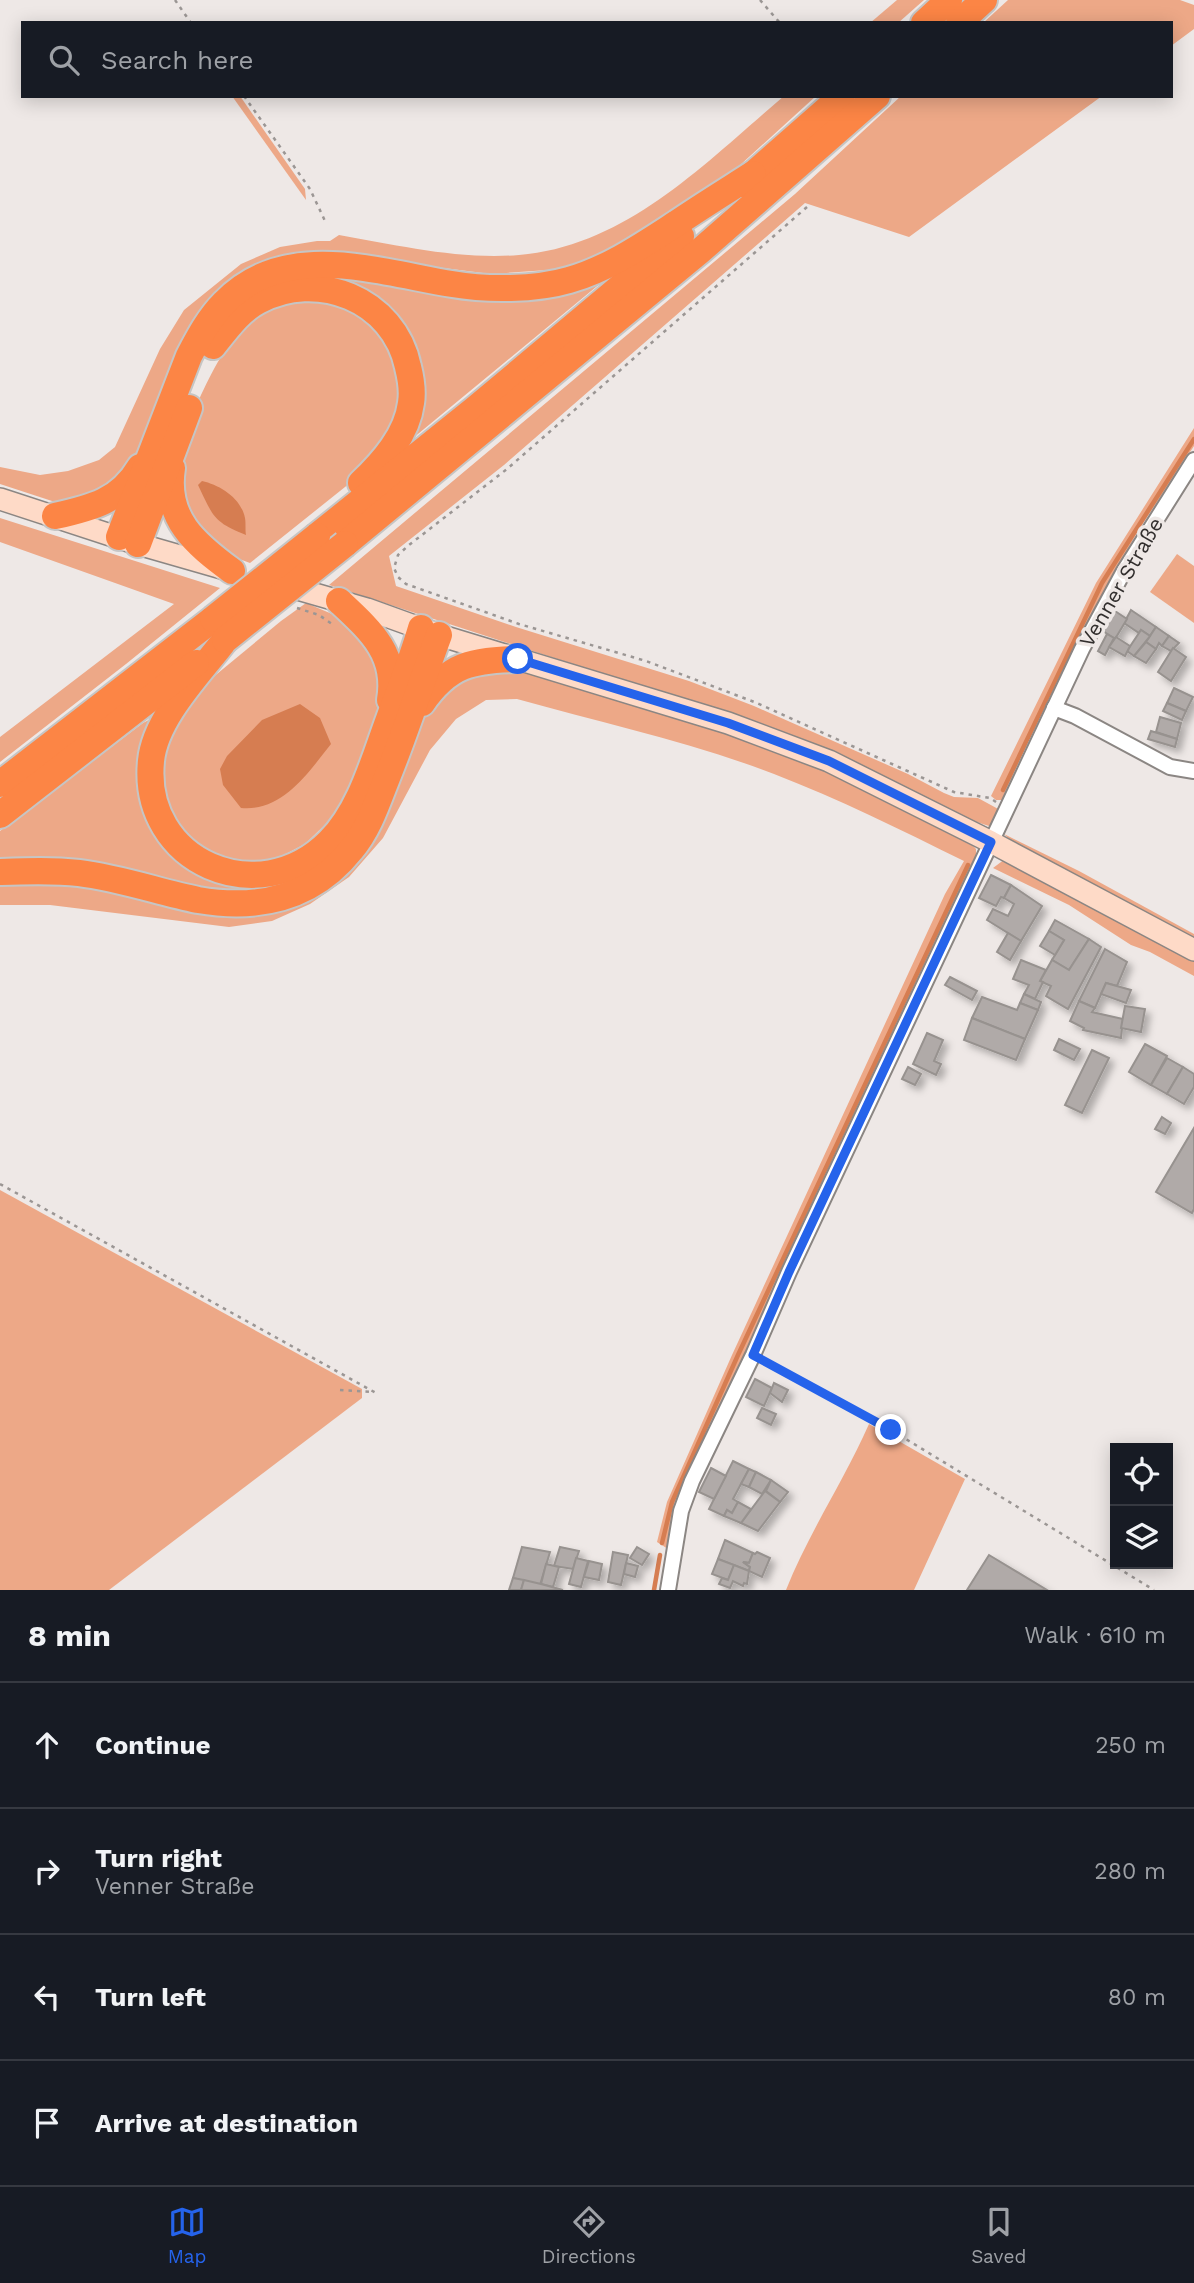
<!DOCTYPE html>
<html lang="en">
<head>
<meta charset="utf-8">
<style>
	:root { --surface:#171b24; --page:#242831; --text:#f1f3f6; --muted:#9ea1a6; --line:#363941; --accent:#2563eb }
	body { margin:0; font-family:"Work Sans",sans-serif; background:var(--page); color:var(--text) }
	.controls { position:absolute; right:21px; bottom:21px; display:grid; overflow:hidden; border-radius:0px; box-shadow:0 4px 18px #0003 }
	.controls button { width:63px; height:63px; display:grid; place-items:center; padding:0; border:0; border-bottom:2px solid var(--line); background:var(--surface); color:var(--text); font:35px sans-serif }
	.stop { position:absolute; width:21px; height:21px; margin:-16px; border:5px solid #2563eb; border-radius:50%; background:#fff }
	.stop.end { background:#2563eb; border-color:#fff; box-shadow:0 2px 7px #0008 }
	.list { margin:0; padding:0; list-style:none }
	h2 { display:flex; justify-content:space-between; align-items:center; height:91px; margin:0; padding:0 28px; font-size:30px }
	h2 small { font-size:23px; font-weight:400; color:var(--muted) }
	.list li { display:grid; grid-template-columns:46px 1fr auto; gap:21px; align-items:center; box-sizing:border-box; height:126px; padding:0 28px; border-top:2px solid var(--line) }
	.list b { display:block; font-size:26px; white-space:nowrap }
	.list p { margin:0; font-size:23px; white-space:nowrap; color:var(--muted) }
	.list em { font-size:23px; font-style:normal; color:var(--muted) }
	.icon { flex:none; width:38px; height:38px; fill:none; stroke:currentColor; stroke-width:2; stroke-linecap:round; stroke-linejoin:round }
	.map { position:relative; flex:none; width:1194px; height:1590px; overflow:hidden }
	.search { position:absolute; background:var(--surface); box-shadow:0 4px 18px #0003; left:21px; right:21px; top:21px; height:77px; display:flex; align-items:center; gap:18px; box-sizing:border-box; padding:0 24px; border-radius:0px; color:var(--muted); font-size:26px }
	.sheet { height:595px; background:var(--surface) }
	nav { display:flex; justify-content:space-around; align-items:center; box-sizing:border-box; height:98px; border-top:2px solid var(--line); background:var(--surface); font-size:19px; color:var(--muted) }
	nav a { display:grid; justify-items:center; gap:4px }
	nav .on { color:var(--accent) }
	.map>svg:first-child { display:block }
	.green { fill:#eda887 }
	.water { fill:#d67d51 }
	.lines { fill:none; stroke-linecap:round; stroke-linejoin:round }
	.stream { stroke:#d67d51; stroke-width:4.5 }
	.building { fill:#b0aaa8; stroke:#97928f; stroke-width:2; filter:url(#shadow) }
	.street-casing { stroke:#8b8683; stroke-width:18 }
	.secondary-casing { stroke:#8b8683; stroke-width:24 }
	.highway-casing { stroke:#c6c5c4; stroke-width:30 }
	.path { stroke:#9b9694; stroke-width:2.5; stroke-dasharray:3.5 5; stroke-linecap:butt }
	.street { stroke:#fff; stroke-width:14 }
	.secondary { stroke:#fedac7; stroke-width:21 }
	.highway { stroke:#fc8545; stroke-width:26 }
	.highway-bridge-casing { stroke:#c6c5c4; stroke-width:30; stroke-linecap:butt }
	.highway-bridge { stroke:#fc8545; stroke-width:26 }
	.route { stroke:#2563eb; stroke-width:9 }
	.labels { text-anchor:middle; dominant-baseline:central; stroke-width:7; stroke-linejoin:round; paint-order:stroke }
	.street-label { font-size:21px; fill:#322f2e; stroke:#eee8e6 }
</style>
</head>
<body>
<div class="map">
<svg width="1194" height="1590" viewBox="0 0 1194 1590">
	<defs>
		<filter id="shadow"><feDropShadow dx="5" dy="5" stdDeviation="3.5" flood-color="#0004"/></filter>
	</defs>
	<rect width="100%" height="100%" fill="#eee8e6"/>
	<g class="green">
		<polygon points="897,0 924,0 898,23 870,23"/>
		<polygon points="1008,0 1180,0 1194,5 1194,29 1171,46 1171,23 983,23"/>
		<polygon points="232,96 240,96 305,189 306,200"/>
		<path d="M 784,96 L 816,96 L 704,198 L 627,247 L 562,269 L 491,274 L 348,256 L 195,320 C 165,366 161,428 130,470 C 120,483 100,493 87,503 L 52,501 L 0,484 L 0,467 L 40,475 L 68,471 L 99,460 L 115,447 L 160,349 L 184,310 L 241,264 L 280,247 L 317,241 L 330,241 L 339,235 C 397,245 459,260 519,255 C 627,246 706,162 784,96 Z"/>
		<polygon points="901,96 1102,96 909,237 805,203 504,465 389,556 396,586 516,627 689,681 754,706 908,774 944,793 954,797 978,798 1000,810 993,825 989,826 955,815 751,722 329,585 795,194"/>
		<polygon points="625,263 401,448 408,347 309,282 282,274 445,286"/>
		<path d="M 305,297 L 356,310 L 385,339 L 400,384 L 399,405 L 393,431 L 370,467 L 250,563 C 233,556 211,551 198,536 C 193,530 175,479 176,471 C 181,432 220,343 251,319 C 267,307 285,301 305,297 Z"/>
		<polygon points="1194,428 1194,446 1138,531 1082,631 1040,714 1002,800 996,800 991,796 1096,583"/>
		<polygon points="0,518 220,588 126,664 0,762 0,737 174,604 0,542"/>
		<polygon points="1177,554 1194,566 1194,623 1150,592"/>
		<polygon points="306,603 344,619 379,652 384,704 352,783 331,819 305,844 274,860 249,863 227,860 202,849 179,828 167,805 159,768 165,741 189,697 281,621"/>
		<path d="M 514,668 L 744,738 L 794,755 L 965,837 L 976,849 L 976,863 L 668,1549 L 657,1542 L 667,1502 L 732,1355 L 945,894 L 964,861 C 901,830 839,799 774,774 C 691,742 602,723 517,699 L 486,700 L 456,719 L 430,750 L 383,838 L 349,877 L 310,904 L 272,921 L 229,927 L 50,905 L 0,905 L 0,886 L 29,882 L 80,886 L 172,906 L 281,908 L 423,710 L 462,672 Z"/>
		<polygon points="156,716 143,771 196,864 323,869 249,897 0,868 0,831 143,723"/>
		<polygon points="1004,834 1079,871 1194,934 1194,941 1013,843"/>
		<polygon points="1005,859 1194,957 1194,976 1150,952 1131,945 1069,905 993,868"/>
		<polygon points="0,1190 362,1389 362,1398 109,1590 0,1590"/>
		<path d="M 869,1424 L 965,1479 L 914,1590 L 786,1590 C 809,1532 844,1481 869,1424 Z"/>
	</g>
	<g class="water">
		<path d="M 202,481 C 220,485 241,498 245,518 C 246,523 245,530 246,535 C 213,522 213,516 198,485 Z"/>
		<path d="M 300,704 L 320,718 L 331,744 C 308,773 282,812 241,808 L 223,785 L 220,769 L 227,756 L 262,720 Z"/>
	</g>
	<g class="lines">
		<g class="stream">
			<polyline points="1003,790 1102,583 1194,439"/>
			<polyline points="662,1543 672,1502 738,1355 968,865"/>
			<polyline points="654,1590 660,1555"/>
		</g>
	</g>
	<g class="building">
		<polygon points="1131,610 1156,627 1150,636 1141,630 1139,633 1124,623"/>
		<polygon points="1115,611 1127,619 1115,639 1103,631"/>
		<polygon points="1156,627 1169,636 1162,646 1159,643 1156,649 1146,642"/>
		<polygon points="1141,630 1150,636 1134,656 1127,651"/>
		<polygon points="1107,634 1114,638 1105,655 1098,651"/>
		<polygon points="1169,636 1179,643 1171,651 1162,646"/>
		<polygon points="1116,637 1130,646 1125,656 1109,647"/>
		<polygon points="1146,642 1156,649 1146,663 1134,656"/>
		<polygon points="1173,648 1186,657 1171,681 1158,672"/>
		<polygon points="1174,688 1193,697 1186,711 1167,703"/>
		<polygon points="1167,703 1186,711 1182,720 1163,711"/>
		<polygon points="1160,717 1181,723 1177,739 1156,732"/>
		<polygon points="1151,731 1177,739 1175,747 1148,739"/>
		<polygon points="991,875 1011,885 1004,898 1001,897 996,906 979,898"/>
		<polygon points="1011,885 1042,906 1021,941 987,920 993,909 1008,916 1014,904 1004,898"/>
		<polygon points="1055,920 1089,939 1069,970 1052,960 1064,940 1049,931"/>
		<polygon points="1049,931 1064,940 1055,955 1040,946"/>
		<polygon points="1008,933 1021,941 1010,960 997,952"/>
		<polygon points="1089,939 1101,947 1068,1009 1046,996 1051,986 1040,981 1052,960 1069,970"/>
		<polygon points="1105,949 1127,962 1117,986 1106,983 1095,1008 1079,1001"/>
		<polygon points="1021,960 1046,970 1040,981 1043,982 1035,999 1024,994 1029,985 1013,979"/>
		<polygon points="950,977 977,991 972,1000 945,985"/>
		<polygon points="1106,983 1131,990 1126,1003 1101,994"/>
		<polygon points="1024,994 1041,1002 1038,1010 1020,1003"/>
		<polygon points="982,997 1017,1010 1020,1003 1038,1010 1025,1039 972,1018"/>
		<polygon points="1079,1001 1095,1008 1092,1012 1123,1019 1121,1038 1083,1030 1084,1028 1070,1021"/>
		<polygon points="1125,1006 1145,1009 1141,1032 1121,1028"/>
		<polygon points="972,1018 1025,1039 1016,1060 964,1040"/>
		<polygon points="927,1033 943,1040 934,1061 941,1064 936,1075 913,1064"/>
		<polygon points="1059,1039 1080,1049 1074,1060 1054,1050"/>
		<polygon points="1145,1044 1167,1056 1151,1085 1129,1072"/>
		<polygon points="1092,1050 1109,1058 1082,1113 1065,1105"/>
		<polygon points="1167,1058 1183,1067 1167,1094 1151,1085"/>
		<polygon points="908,1067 921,1074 915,1085 902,1079"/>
		<polygon points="1183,1067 1194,1074 1194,1087 1184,1104 1167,1094"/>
		<polygon points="1162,1117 1171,1123 1165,1134 1155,1129"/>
		<polygon points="1194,1128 1194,1209 1192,1213 1156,1192"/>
		<polygon points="755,1379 772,1388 764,1406 746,1397"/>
		<polygon points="774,1383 788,1390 782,1402 770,1393"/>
		<polygon points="762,1408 776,1414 771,1425 757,1418"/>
		<polygon points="733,1461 749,1469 733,1499 738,1502 732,1513 727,1510 724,1516 709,1509"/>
		<polygon points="711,1468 726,1476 714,1499 699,1492"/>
		<polygon points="749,1469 756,1472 749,1487 741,1484"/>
		<polygon points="756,1472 771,1480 762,1494 749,1487"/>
		<polygon points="771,1480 788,1492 780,1502 766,1491"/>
		<polygon points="765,1491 780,1502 758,1531 741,1523"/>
		<polygon points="738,1502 751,1509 741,1523 724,1516 727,1510 732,1513"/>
		<polygon points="725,1540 753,1553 749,1563 743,1562 750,1567 749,1571 718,1559"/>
		<polygon points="522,1547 550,1552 540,1585 513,1578"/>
		<polygon points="560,1547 579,1551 573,1569 554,1566"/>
		<polygon points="637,1547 649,1554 642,1565 630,1558"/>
		<polygon points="613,1552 628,1555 621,1585 608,1582"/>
		<polygon points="757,1552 770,1558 762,1577 749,1571 750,1567 743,1562 749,1563 753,1553 755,1554"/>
		<polygon points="989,1555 1047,1590 967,1590"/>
		<polygon points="576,1558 588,1561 581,1587 569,1584"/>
		<polygon points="718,1559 734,1565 728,1580 712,1574"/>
		<polygon points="589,1561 602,1564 599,1580 584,1577"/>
		<polygon points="626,1563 638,1566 635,1577 624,1574"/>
		<polygon points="546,1564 559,1567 553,1587 541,1584"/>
		<polygon points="734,1565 749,1571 747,1584 744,1583 743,1586 733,1581 730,1588 719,1584 722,1578 728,1580"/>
		<polygon points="513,1578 524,1580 521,1590 509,1590"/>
		<polygon points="524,1580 541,1584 563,1590 521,1590"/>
	</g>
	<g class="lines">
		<defs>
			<g id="street">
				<polyline points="1054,708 1075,716 1170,767 1194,771"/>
				<polyline points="668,1590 681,1511 692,1481 753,1355 789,1272 1082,649 1124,571 1194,460"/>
			</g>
			<g id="secondary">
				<polyline points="0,499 138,544 225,569"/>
				<polyline points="280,584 367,609 439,635 728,723 829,761 991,842 1194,950"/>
			</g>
			<g id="highway">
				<polyline points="924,23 949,0"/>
				<polyline points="959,23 984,0"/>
				<polyline points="742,184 842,96"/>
				<path d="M 213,346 C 226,330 239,311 258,301 C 317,269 394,299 408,367 C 411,379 413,391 411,403 C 407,435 383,462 361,483"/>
				<path d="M 172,468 C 164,518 195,544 232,571"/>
				<path d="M 55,516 C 92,508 120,501 140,467"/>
				<polyline points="317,536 475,409 681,236"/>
				<path d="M 119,537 L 189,356 C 199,337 209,318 224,303 C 285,239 378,272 452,284 C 487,290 535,290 569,280 C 608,269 643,245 677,223 C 702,206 728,190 753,174"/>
				<polyline points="138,544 189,408"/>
				<polyline points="345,544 700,251 877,96"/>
				<path d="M 339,601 C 370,630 398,654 390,700"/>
				<path d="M 225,640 C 199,674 155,718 151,761 C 141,863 259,912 329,842 C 361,810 374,759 389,719 C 400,689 412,659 421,628"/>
				<path d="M 422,703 C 449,664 472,660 518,659"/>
				<polyline points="0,784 213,619"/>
				<polyline points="0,815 196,663"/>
				<path d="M 0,872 C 27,871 53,870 79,873 C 120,878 159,892 198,900 C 257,910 312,899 351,850 C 370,828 379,797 390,770 C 408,725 422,680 439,635"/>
			</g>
		</defs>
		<use href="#street" class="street-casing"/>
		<use href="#secondary" class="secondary-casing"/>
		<use href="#highway" class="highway-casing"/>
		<g class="path">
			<polyline points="175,0 191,23"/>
			<polyline points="760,0 780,23"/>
			<polyline points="244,96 310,189 325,221"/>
			<polyline points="807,207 507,469 409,545 398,555 394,568 398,577 406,584 519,624 646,661 757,703 954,792 990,798 996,802"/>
			<polyline points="297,608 319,615 335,626"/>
			<polyline points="0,1184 376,1393"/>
			<polyline points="765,1362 891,1430 1154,1590"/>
			<polyline points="340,1390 373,1392"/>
		</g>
		<use href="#street" class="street"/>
		<use href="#secondary" class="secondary"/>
		<use href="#highway" class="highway"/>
		<defs>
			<g id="highway-bridge">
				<polyline points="213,619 317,536"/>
				<polyline points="225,640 345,544"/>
			</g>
		</defs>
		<use href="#highway-bridge" class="highway-bridge-casing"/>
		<use href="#highway-bridge" class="highway-bridge"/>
	</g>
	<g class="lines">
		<polyline class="route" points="518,659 728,723 829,761 991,842 789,1272 753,1355 891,1430"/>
	</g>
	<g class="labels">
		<g class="street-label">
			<text transform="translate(1121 582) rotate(-60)">Venner Straße</text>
		</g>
	</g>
</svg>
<div class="controls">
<button><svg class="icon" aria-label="locate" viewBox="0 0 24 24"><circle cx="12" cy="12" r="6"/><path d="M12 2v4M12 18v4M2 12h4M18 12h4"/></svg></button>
<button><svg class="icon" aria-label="layers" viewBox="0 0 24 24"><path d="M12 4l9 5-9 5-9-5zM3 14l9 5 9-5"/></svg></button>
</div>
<div class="stop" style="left:518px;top:659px"></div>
<div class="stop end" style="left:891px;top:1430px"></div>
<div class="search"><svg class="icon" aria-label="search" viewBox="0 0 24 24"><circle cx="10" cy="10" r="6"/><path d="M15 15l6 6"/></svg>Search here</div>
</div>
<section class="sheet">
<h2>8 min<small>Walk · 610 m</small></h2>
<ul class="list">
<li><svg class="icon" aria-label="ahead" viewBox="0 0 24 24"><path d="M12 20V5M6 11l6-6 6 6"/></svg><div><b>Continue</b></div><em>250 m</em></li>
<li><svg class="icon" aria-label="right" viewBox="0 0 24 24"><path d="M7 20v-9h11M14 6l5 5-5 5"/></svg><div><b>Turn right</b><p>Venner Straße</p></div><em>280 m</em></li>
<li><svg class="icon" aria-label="left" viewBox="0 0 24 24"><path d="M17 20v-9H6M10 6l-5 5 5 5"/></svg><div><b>Turn left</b></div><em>80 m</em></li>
<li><svg class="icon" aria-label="arrive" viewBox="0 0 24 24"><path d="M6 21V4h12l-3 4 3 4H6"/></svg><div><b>Arrive at destination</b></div></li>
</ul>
</section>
<nav>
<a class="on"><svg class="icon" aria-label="map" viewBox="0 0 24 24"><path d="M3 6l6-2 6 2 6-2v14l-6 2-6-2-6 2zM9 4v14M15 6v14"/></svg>Map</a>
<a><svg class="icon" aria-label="directions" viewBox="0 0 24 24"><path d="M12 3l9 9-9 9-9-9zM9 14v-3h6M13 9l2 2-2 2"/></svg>Directions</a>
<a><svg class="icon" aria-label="saved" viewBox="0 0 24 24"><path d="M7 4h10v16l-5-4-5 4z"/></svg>Saved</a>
</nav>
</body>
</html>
